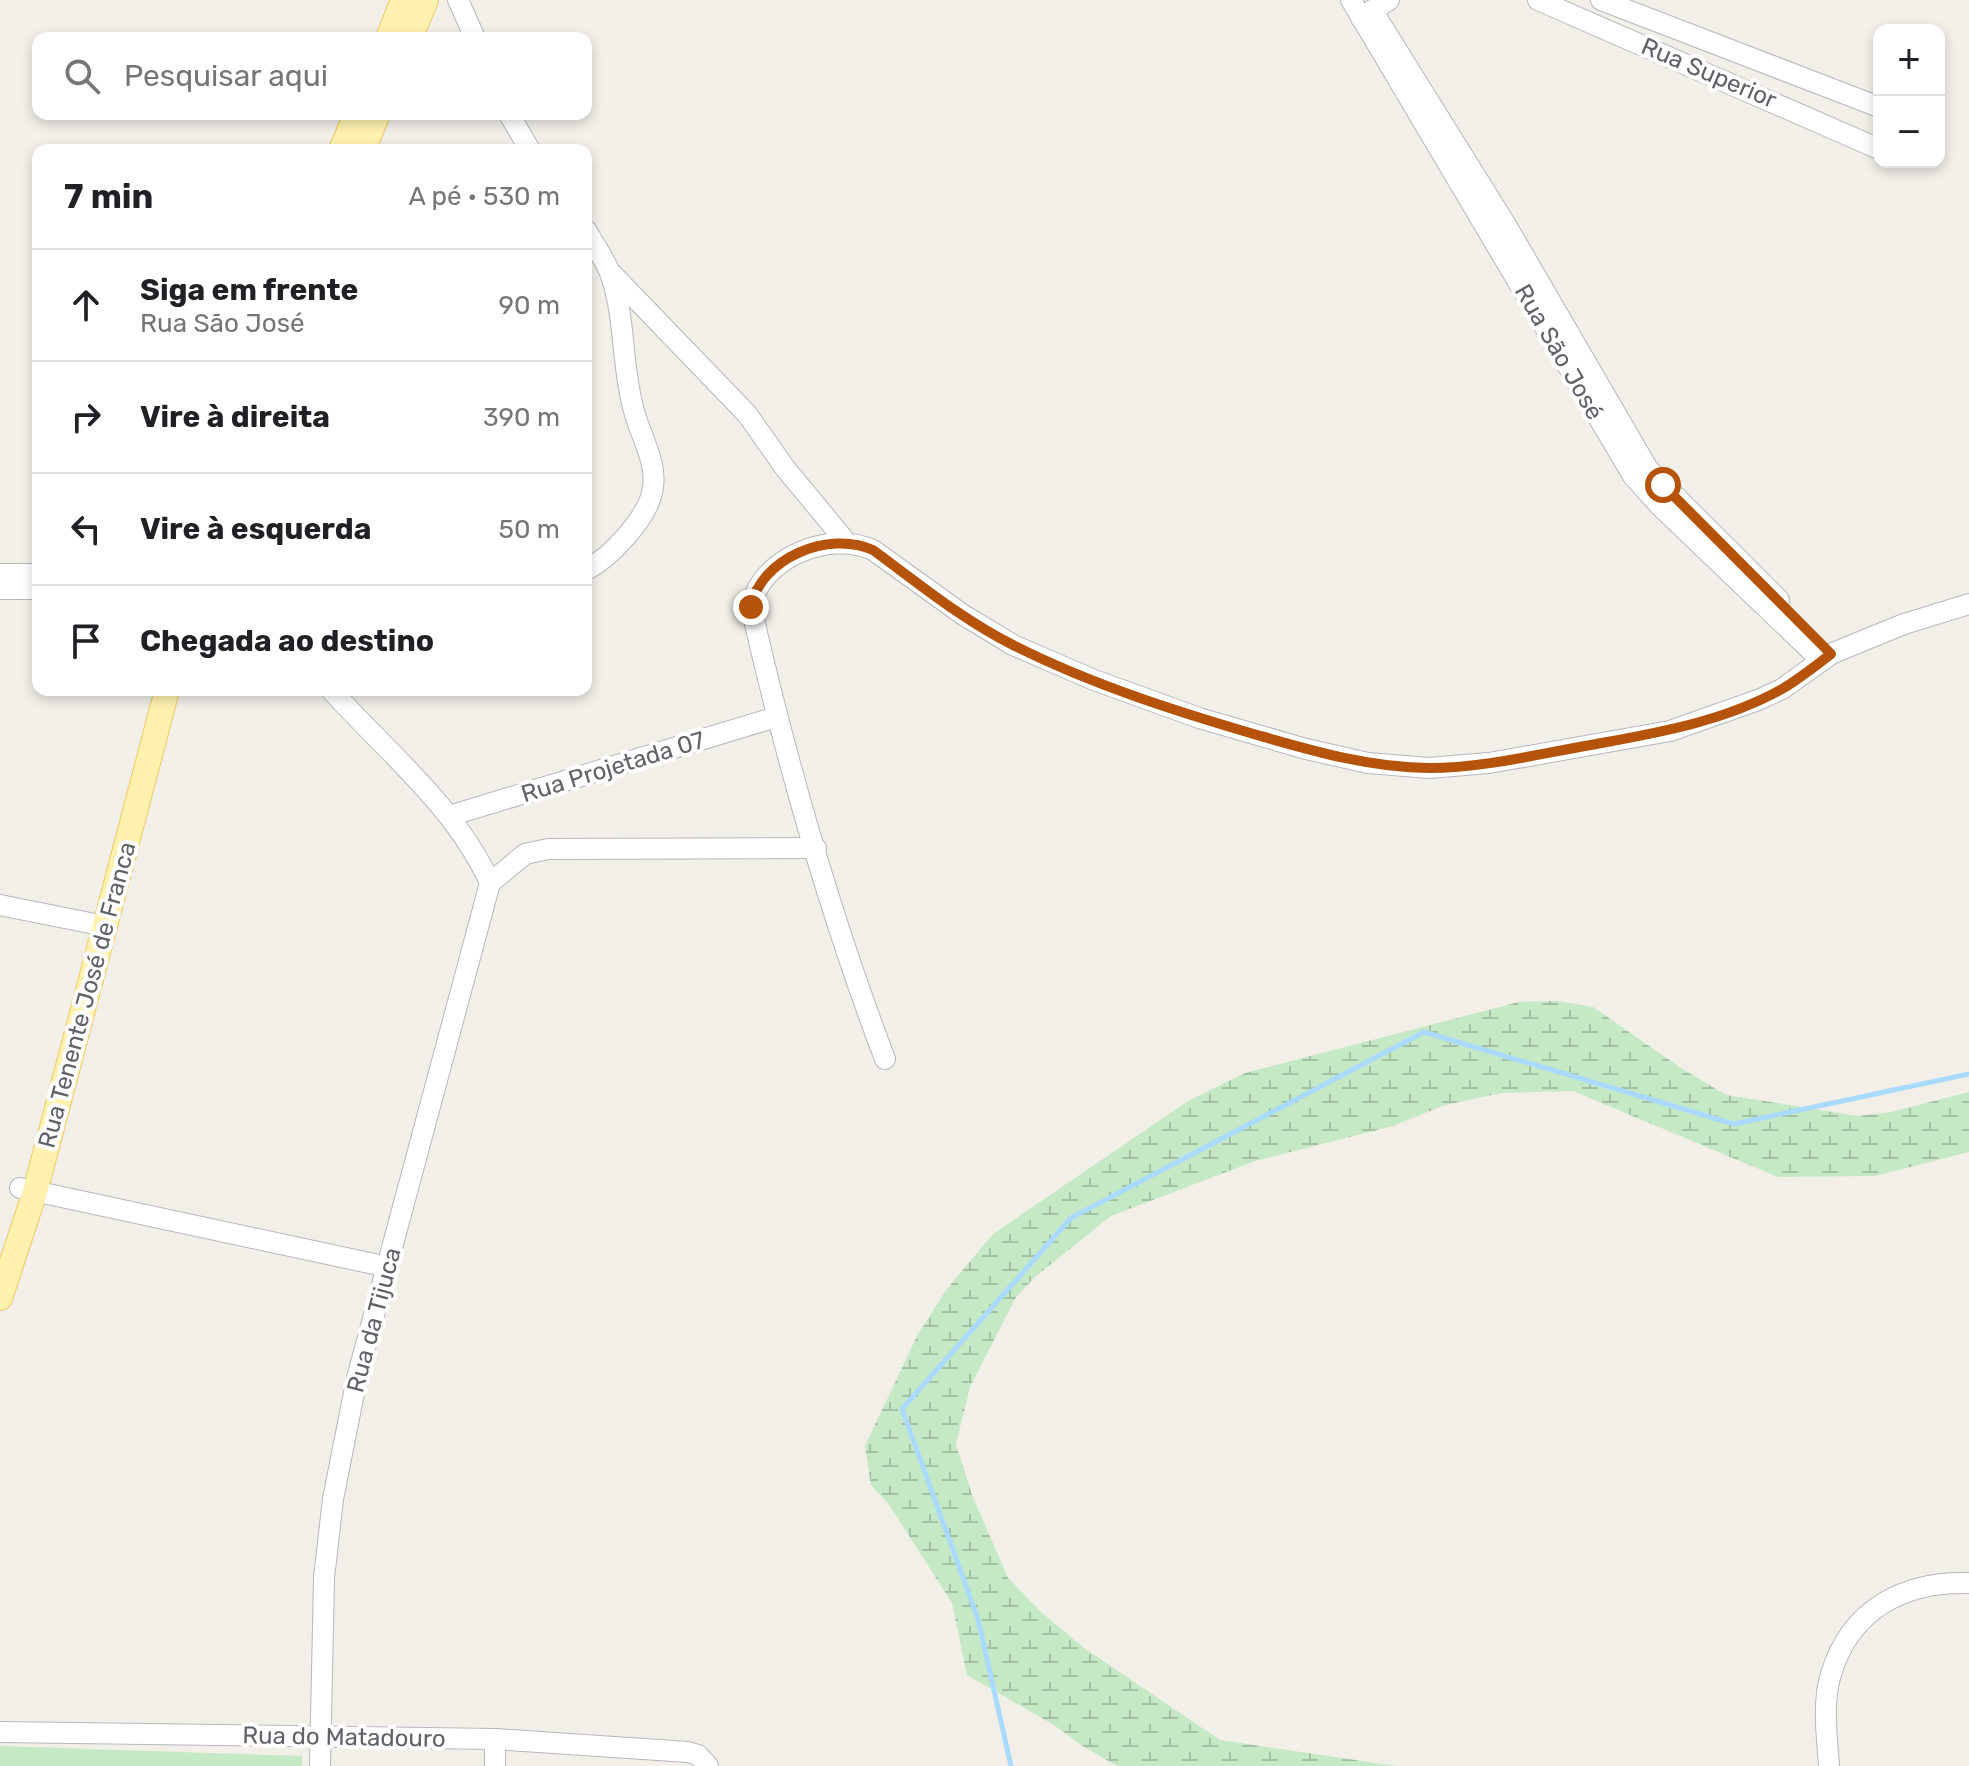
<!DOCTYPE html>
<html lang="pt">
<head>
<meta charset="utf-8">
<style>
	:root { --surface:#fff; --page:#f2f2f2; --text:#202124; --muted:#757577; --line:#e0e0e0 }
	body { margin:0; font-family:Rubik,sans-serif; background:var(--page); color:var(--text) }
	.controls { position:absolute; right:24px; top:24px; display:grid; overflow:hidden; border-radius:16px; box-shadow:0 4px 12px #0003 }
	.controls button { width:72px; height:72px; display:grid; place-items:center; padding:0; border:0; border-bottom:2px solid var(--line); background:var(--surface); color:var(--text); font:40px sans-serif }
	.stop { position:absolute; width:24px; height:24px; margin:-18px; border:6px solid #b45309; border-radius:50%; background:#fff }
	.stop.end { background:#b45309; border-color:#fff; box-shadow:0 2px 8px #0008 }
	.list { margin:0; padding:0; list-style:none }
	h2 { display:flex; justify-content:space-between; align-items:center; height:104px; margin:0; padding:0 32px; font-size:34px }
	h2 small { font-size:26px; font-weight:400; color:var(--muted) }
	.list li { display:grid; grid-template-columns:52px 1fr auto; gap:24px; align-items:center; box-sizing:border-box; height:112px; padding:0 32px; border-top:2px solid var(--line) }
	.list b { display:block; font-size:30px; white-space:nowrap }
	.list p { margin:0; font-size:26px; white-space:nowrap; color:var(--muted) }
	.list em { font-size:26px; font-style:normal; color:var(--muted) }
	.icon { flex:none; width:44px; height:44px; fill:none; stroke:currentColor; stroke-width:2; stroke-linecap:round; stroke-linejoin:round }
	.map { position:relative; flex:none; width:1969px; height:1766px; overflow:hidden }
	.search { position:absolute; background:var(--surface); box-shadow:0 4px 12px #0003; left:32px; top:32px; width:560px; height:88px; display:flex; align-items:center; gap:20px; box-sizing:border-box; padding:0 28px; border-radius:16px; color:var(--muted); font-size:30px }
	.panel { position:absolute; background:var(--surface); box-shadow:0 4px 12px #0003; left:32px; top:144px; width:560px; height:552px; border-radius:16px }
	.map>svg:first-child { display:block }
	.green { fill:#c5e8c5 }
	.wetland { fill:url(#wetland-marsh) }
	.lines { fill:none; stroke-linecap:round; stroke-linejoin:round }
	.stream { stroke:#aadaff; stroke-width:5 }
	.minor-casing { stroke:#b5b8bc; stroke-width:22 }
	.major-casing { stroke:#f2c960; stroke-width:26 }
	.minor { stroke:#fff; stroke-width:20 }
	.major { stroke:#fff2af; stroke-width:24 }
	.route { stroke:#b45309; stroke-width:10 }
	.labels { text-anchor:middle; dominant-baseline:central; stroke-width:8; stroke-linejoin:round; paint-order:stroke }
	.street-label { font-size:24px; fill:#5f6368; stroke:#fff }
</style>
</head>
<body>
<div class="map">
<svg width="1969" height="1766" viewBox="0 0 1969 1766">
	<defs>
		<pattern id="wetland-marsh" width="20" height="14" patternUnits="userSpaceOnUse" patternTransform="scale(2)"><rect width="20" height="14" fill="#c5e8c5"/><path d="M1 5h8M5 5V1M11 12h8M15 12V8" fill="none" stroke="#a3c0a4"/></pattern>
	</defs>
	<rect width="100%" height="100%" fill="#f1efe8"/>
	<polygon class="green" points="0,1746 302,1756 302,1766 0,1766"/>
	<polygon class="wetland" points="1557,1001 1593,1007 1681,1068 1726,1095 1858,1116 1891,1112 1969,1092 1969,1152 1875,1176 1778,1177 1573,1091 1501,1093 1445,1105 1393,1126 1255,1161 1111,1216 1035,1277 1016,1297 970,1387 956,1444 972,1495 1008,1578 1042,1613 1084,1648 1220,1740 1396,1766 1117,1766 1084,1747 1054,1725 967,1675 952,1603 890,1506 871,1485 865,1446 917,1336 946,1290 993,1234 1188,1101 1245,1073 1519,1002"/>
	<g class="lines">
		<polyline class="stream" points="1011,1766 978,1619 902,1409 1071,1218 1424,1032 1734,1124 1969,1074"/>
		<defs>
			<g id="minor">
				<polyline points="458,0 475,38"/>
				<polyline points="1351,0 1633,476 1660,506 1822,661"/>
				<polyline points="1538,0 1879,149"/>
				<polyline points="1601,0 1879,107"/>
				<polyline points="1372,10 1506,225 1648,469 1779,600"/>
				<polyline points="1361,18 1389,0"/>
				<polyline points="509,114 530,150"/>
				<path d="M 586,230 C 594,244 604,258 610,273 C 626,316 621,366 634,411 C 641,438 659,464 652,493 C 646,519 610,558 586,570"/>
				<polyline points="612,274 747,414 785,468 847,543"/>
				<polyline points="0,574 38,574"/>
				<polyline points="0,589 38,589"/>
				<path d="M 331,690 C 386,751 456,807 490,883"/>
				<polyline points="449,816 776,717"/>
				<polyline points="490,883 525,854 548,849 816,848"/>
				<polyline points="0,905 105,926"/>
				<path d="M 885,1059 C 829,912 786,760 751,607 C 760,558 829,530 873,550 L 962,614 L 1013,645 L 1094,680 L 1199,718 L 1306,749 L 1368,763 L 1429,768 L 1489,763 L 1670,731 L 1758,700 L 1782,689 L 1831,654 L 1855,644 L 1904,624 L 1969,604"/>
				<polyline points="20,1188 388,1267"/>
				<polyline points="0,1732 495,1739 688,1752 698,1755 708,1766"/>
				<polyline points="320,1766 324,1578 333,1499 357,1378 490,883"/>
				<polyline points="495,1766 495,1739"/>
				<path d="M 1829,1766 C 1827,1736 1822,1703 1831,1674 C 1851,1608 1905,1581 1969,1583"/>
			</g>
			<g id="major">
				<polyline points="388,38 403,0"/>
				<polyline points="410,38 426,0"/>
				<polyline points="341,150 356,114"/>
				<polyline points="363,150 378,114"/>
				<polyline points="0,1298 35,1192 167,690"/>
			</g>
		</defs>
		<use href="#minor" class="minor-casing"/>
		<use href="#major" class="major-casing"/>
		<use href="#minor" class="minor"/>
		<use href="#major" class="major"/>
	</g>
	<g class="lines">
		<path class="route" d="M 751,607 C 760,558 829,530 873,550 C 918,583 963,620 1013,645 C 1090,684 1175,711 1257,735 C 1313,751 1371,768 1429,768 C 1483,768 1538,754 1591,745 C 1656,733 1723,722 1782,689 C 1799,679 1815,666 1831,654 L 1663,485"/>
	</g>
	<g class="labels">
		<g class="street-label">
			<text transform="translate(1709 73) rotate(23)">Rua Superior</text>
			<text transform="translate(1559 352) rotate(60)">Rua São José</text>
			<text transform="translate(613 767) rotate(-17)">Rua Projetada 07</text>
			<text transform="translate(87 995) rotate(-75)">Rua Tenente José de Franca</text>
			<text transform="translate(374 1320) rotate(-75)">Rua da Tijuca</text>
			<text transform="translate(344 1737) rotate(1)">Rua do Matadouro</text>
		</g>
	</g>
</svg>
<div class="controls">
<button>+</button>
<button>−</button>
</div>
<div class="stop" style="left:1663px;top:485px"></div>
<div class="stop end" style="left:751px;top:607px"></div>
<div class="search"><svg class="icon" aria-label="search" viewBox="0 0 24 24"><circle cx="10" cy="10" r="6"/><path d="M15 15l6 6"/></svg>Pesquisar aqui</div>
<section class="panel">
<h2>7 min<small>A pé · 530 m</small></h2>
<ul class="list">
<li><svg class="icon" aria-label="ahead" viewBox="0 0 24 24"><path d="M12 20V5M6 11l6-6 6 6"/></svg><div><b>Siga em frente</b><p>Rua São José</p></div><em>90 m</em></li>
<li><svg class="icon" aria-label="right" viewBox="0 0 24 24"><path d="M7 20v-9h11M14 6l5 5-5 5"/></svg><div><b>Vire à direita</b></div><em>390 m</em></li>
<li><svg class="icon" aria-label="left" viewBox="0 0 24 24"><path d="M17 20v-9H6M10 6l-5 5 5 5"/></svg><div><b>Vire à esquerda</b></div><em>50 m</em></li>
<li><svg class="icon" aria-label="arrive" viewBox="0 0 24 24"><path d="M6 21V4h12l-3 4 3 4H6"/></svg><div><b>Chegada ao destino</b></div></li>
</ul>
</section>
</div>
</body>
</html>
